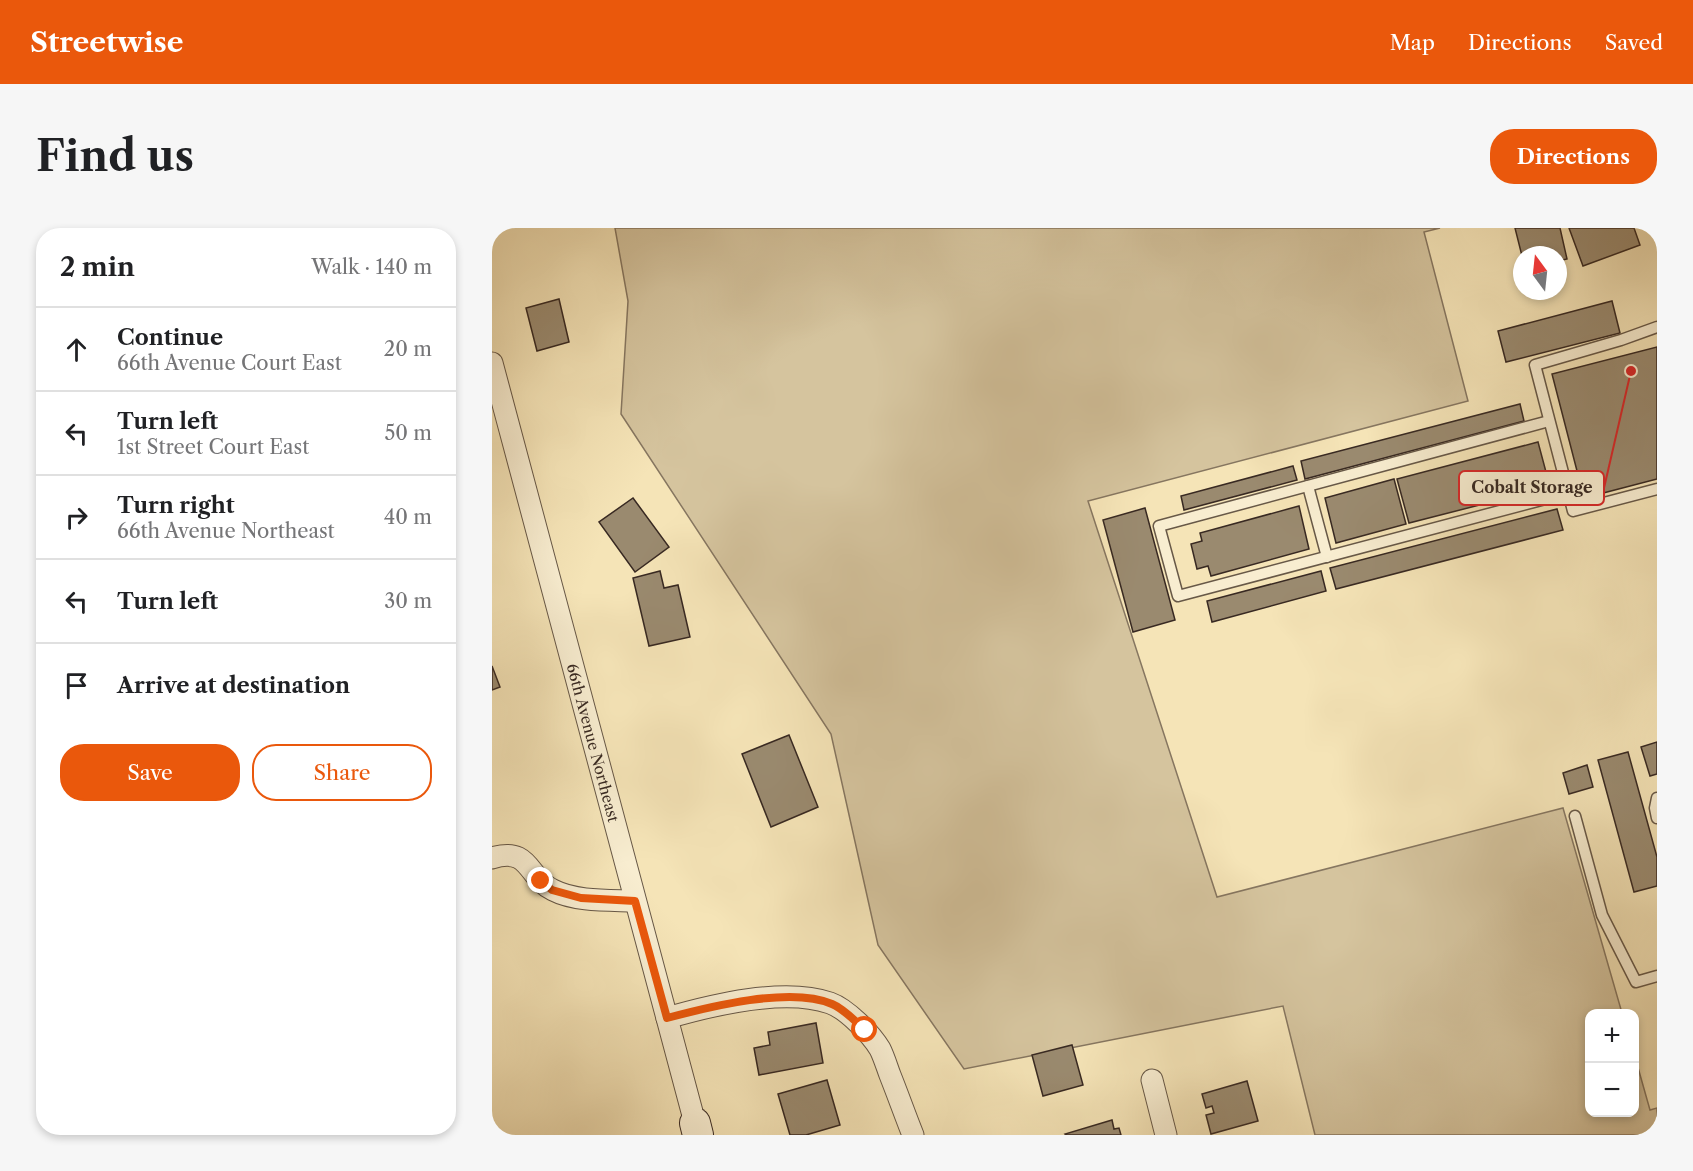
<!DOCTYPE html>
<html lang="en">
<head>
<meta charset="utf-8">
<style>
	:root { --surface:#fff; --page:#f6f6f6; --text:#202124; --muted:#757577; --line:#e0e0e0; --accent:#ea580c }
	body { margin:0; font-family:"Libre Caslon Text",serif; background:var(--page); color:var(--text) }
	.controls { position:absolute; right:18px; bottom:18px; display:grid; overflow:hidden; border-radius:12px; box-shadow:0 3px 9px #0003 }
	.controls button { width:54px; height:54px; display:grid; place-items:center; padding:0; border:0; border-bottom:2px solid var(--line); background:var(--surface); color:var(--text); font:30px sans-serif }
	.compass { position:absolute; left:1021px; top:18px; width:54px; height:54px; border-radius:50%; background:var(--surface); box-shadow:0 3px 9px #0003; rotate:345deg }
	.stop { position:absolute; width:18px; height:18px; margin:-14px; border:4px solid #ea580c; border-radius:50%; background:#fff }
	.stop.end { background:#ea580c; border-color:#fff; box-shadow:0 2px 6px #0008 }
	.list { margin:0; padding:0; list-style:none }
	h2 { display:flex; justify-content:space-between; align-items:center; height:78px; margin:0; padding:0 24px; font-size:26px }
	h2 small { font-size:20px; font-weight:400; color:var(--muted) }
	.list li { display:grid; grid-template-columns:39px 1fr auto; gap:18px; align-items:center; box-sizing:border-box; height:84px; padding:0 24px; border-top:2px solid var(--line) }
	.list b { display:block; font-size:22px; white-space:nowrap }
	.list p { margin:0; font-size:20px; white-space:nowrap; color:var(--muted) }
	.list em { font-size:20px; font-style:normal; color:var(--muted) }
	.actions { display:flex; gap:12px; padding:18px 24px }
	.actions a { flex:1; padding:14px 0; border:2px solid var(--accent); border-radius:24px; text-align:center; font-size:21px; color:var(--accent) }
	.actions .main { background:var(--accent); color:#fff }
	.icon { flex:none; width:33px; height:33px; fill:none; stroke:currentColor; stroke-width:2; stroke-linecap:round; stroke-linejoin:round }
	.map { position:relative; flex:none; width:1165px; height:907px; overflow:hidden; border-radius:24px }
	header { display:flex; align-items:center; gap:36px; box-sizing:border-box; height:84px; padding:0 30px; background:var(--accent); color:#fff }
	header strong { font-size:28px }
	nav { display:flex; gap:33px; margin-inline-start:auto; font-size:21px }
	.intro { display:flex; align-items:center; justify-content:space-between; box-sizing:border-box; height:144px; padding:0 36px }
	h1 { margin:0; font-size:42px }
	.button { padding:15px 27px; border-radius:24px; background:var(--accent); color:#fff; font-size:21px; font-weight:700 }
	main { display:flex; gap:36px; padding:0 36px }
	aside { flex:1; background:var(--surface); border-radius:24px; box-shadow:0 3px 9px #0003 }
	.map>svg:first-child { display:block }
	.green { fill:#d5c49e; stroke:#867660; stroke-width:1.5 }
	.building { fill:#9a8a6f; stroke:#382922; stroke-width:1.5 }
	.lines { fill:none; stroke-linecap:round; stroke-linejoin:round }
	.lane-casing { stroke:#675847; stroke-width:13 }
	.street-casing { stroke:#675847; stroke-width:23 }
	.secondary-casing { stroke:#382922; stroke-width:32 }
	.lane { stroke:#f8edd0; stroke-width:10 }
	.street { stroke:#f8edd0; stroke-width:21 }
	.secondary { stroke:#f8edd0; stroke-width:30 }
	.route { stroke:#ea580c; stroke-width:8 }
	.labels { text-anchor:middle; dominant-baseline:central; stroke-width:5; stroke-linejoin:round; paint-order:stroke }
	.street-label { font-size:15px; fill:#382922; stroke:#f8edd0 }
	.leader { fill:none; stroke:#d62828; stroke-width:2 }
	.callout-dot { fill:#d62828; stroke:#f8edd0; stroke-width:2 }
	.callout { fill:#f8edd0; stroke:#d62828; stroke-width:2 }
	.callout-label { font-size:16px; text-anchor:middle; font-weight:bold; fill:#382922 }
</style>
</head>
<body>
<header>
<strong>Streetwise</strong>
<nav><a>Map</a><a>Directions</a><a>Saved</a></nav>
</header>
<div class="intro"><h1>Find us</h1><a class="button">Directions</a></div>
<main>
<aside>
<h2>2 min<small>Walk · 140 m</small></h2>
<ul class="list">
<li><svg class="icon" aria-label="ahead" viewBox="0 0 24 24"><path d="M12 20V5M6 11l6-6 6 6"/></svg><div><b>Continue</b><p>66th Avenue Court East</p></div><em>20 m</em></li>
<li><svg class="icon" aria-label="left" viewBox="0 0 24 24"><path d="M17 20v-9H6M10 6l-5 5 5 5"/></svg><div><b>Turn left</b><p>1st Street Court East</p></div><em>50 m</em></li>
<li><svg class="icon" aria-label="right" viewBox="0 0 24 24"><path d="M7 20v-9h11M14 6l5 5-5 5"/></svg><div><b>Turn right</b><p>66th Avenue Northeast</p></div><em>40 m</em></li>
<li><svg class="icon" aria-label="left" viewBox="0 0 24 24"><path d="M17 20v-9H6M10 6l-5 5 5 5"/></svg><div><b>Turn left</b></div><em>30 m</em></li>
<li><svg class="icon" aria-label="arrive" viewBox="0 0 24 24"><path d="M6 21V4h12l-3 4 3 4H6"/></svg><div><b>Arrive at destination</b></div></li>
</ul>
<div class="actions"><a class="main">Save</a><a>Share</a></div>
</aside>
<div class="map">
<svg width="1165" height="907" viewBox="0 0 1165 907">
	<rect width="100%" height="100%" fill="#f5e4b7"/>
	<filter id="stains"><feTurbulence type="fractalNoise" baseFrequency=".00333" numOctaves="4"/><feColorMatrix values="0 0 0 0 .2 0 0 0 0 .09 0 0 0 0 .02 0 0 0 .5 -.17"/></filter>
	<radialGradient id="worn" r=".72"><stop offset=".6" stop-color="#630" stop-opacity="0"/><stop offset="1" stop-color="#630" stop-opacity=".3"/></radialGradient>
	<polygon class="green" points="123,0 948,0 932,4 976,173 596,273 725,669 1071,580 1130,785 1098,786 1098,884 1142,884 1143,829 1158,882 1165,880 1165,907 823,907 791,778 472,841 386,717 339,506 129,186 136,73"/>
	<g class="building">
		<polygon points="1023,0 1068,0 1075,31 1066,33 1066,27 1030,27 1030,28"/>
		<polygon points="1077,0 1142,0 1148,17 1091,38"/>
		<polygon points="67,71 77,114 45,123 34,80"/>
		<polygon points="1120,73 1128,105 1014,134 1006,103"/>
		<polygon points="1165,119 1165,251 1092,270 1060,146"/>
		<polygon points="1028,176 1032,193 813,251 809,233"/>
		<polygon points="1046,214 1058,259 917,295 905,251"/>
		<polygon points="801,238 805,252 692,282 689,268"/>
		<polygon points="902,251 914,296 844,315 833,270"/>
		<polygon points="141,270 177,319 143,344 107,294"/>
		<polygon points="807,278 817,321 719,348 716,338 705,341 699,316 710,313 708,305"/>
		<polygon points="653,280 683,392 641,404 611,292"/>
		<polygon points="1065,281 1071,302 844,361 838,340"/>
		<polygon points="168,343 172,360 186,357 198,409 157,418 141,350"/>
		<polygon points="829,343 834,363 720,394 715,373"/>
		<polygon points="0,438 8,459 0,462"/>
		<polygon points="297,507 326,579 279,599 250,526"/>
		<polygon points="1165,514 1165,546 1158,548 1149,519"/>
		<polygon points="1136,524 1165,629 1165,658 1142,664 1106,532"/>
		<polygon points="1095,537 1101,559 1077,566 1071,545"/>
		<polygon points="324,795 331,835 267,847 262,820 278,817 276,804"/>
		<polygon points="580,817 591,857 551,868 540,827"/>
		<polygon points="335,852 348,897 314,907 298,907 286,866"/>
		<polygon points="755,853 766,893 719,906 714,887 722,885 720,878 714,880 710,866"/>
		<polygon points="620,892 622,901 627,900 629,907 574,907 573,906"/>
	</g>
	<g class="lines">
		<defs>
			<g id="lane">
				<polyline points="1165,99 1129,112 1043,137 1081,283 1165,261"/>
				<polyline points="1057,193 667,298 686,368 1076,265"/>
				<polyline points="816,258 835,329"/>
				<polyline points="1165,570 1163,580 1165,590"/>
				<polyline points="1083,588 1110,687 1144,754 1165,748"/>
			</g>
			<g id="street">
				<path id="s1" d="M 0,135 L 203,895"/>
				<path d="M 0,630 C 39,618 35,650 61,662 C 84,674 118,672 143,673"/>
				<path d="M 175,790 C 220,777 292,759 338,775 C 355,781 379,806 388,821 C 392,829 395,839 398,847 C 406,867 413,887 421,907"/>
				<polyline points="660,852 674,907"/>
			</g>
			<polyline id="secondary" points="203,895 206,907"/>
		</defs>
		<use href="#lane" class="lane-casing"/>
		<use href="#street" class="street-casing"/>
		<use href="#secondary" class="secondary-casing"/>
		<use href="#lane" class="lane"/>
		<use href="#street" class="street"/>
		<use href="#secondary" class="secondary"/>
	</g>
	<g class="lines">
		<path class="route" d="M 49,653 L 60,662 L 89,670 L 143,673 L 175,790 C 216,779 299,758 340,776 C 352,781 363,793 373,802"/>
	</g>
	<g class="labels">
		<g class="street-label">
			<text stroke="none"><textPath href="#s1" startOffset="393">66th Avenue Northeast</textPath></text>
		</g>
	</g>
	<path class="leader" d="M1139 143L1112 260"/>
	<circle class="callout-dot" cx="1139" cy="143" r="6"/>
	<rect class="callout" x="967" y="243" width="145" height="34" rx="6"/>
	<g class="callout-label">
		<text x="1040" y="265">Cobalt Storage</text>
	</g>
	<rect width="100%" height="100%" filter="url(#stains)"/>
	<rect width="100%" height="100%" fill="url(#worn)"/>
</svg>
<div class="controls">
<button>+</button>
<button>−</button>
</div>
<svg class="compass" viewBox="-18 -18 36 36"><path d="M0-13l5 13h-10z" fill="#e53935"/><path d="M0 13l5-13h-10z" fill="#757577"/></svg>
<div class="stop" style="left:373px;top:802px"></div>
<div class="stop end" style="left:49px;top:653px"></div>
</div>
</main>
</body>
</html>
